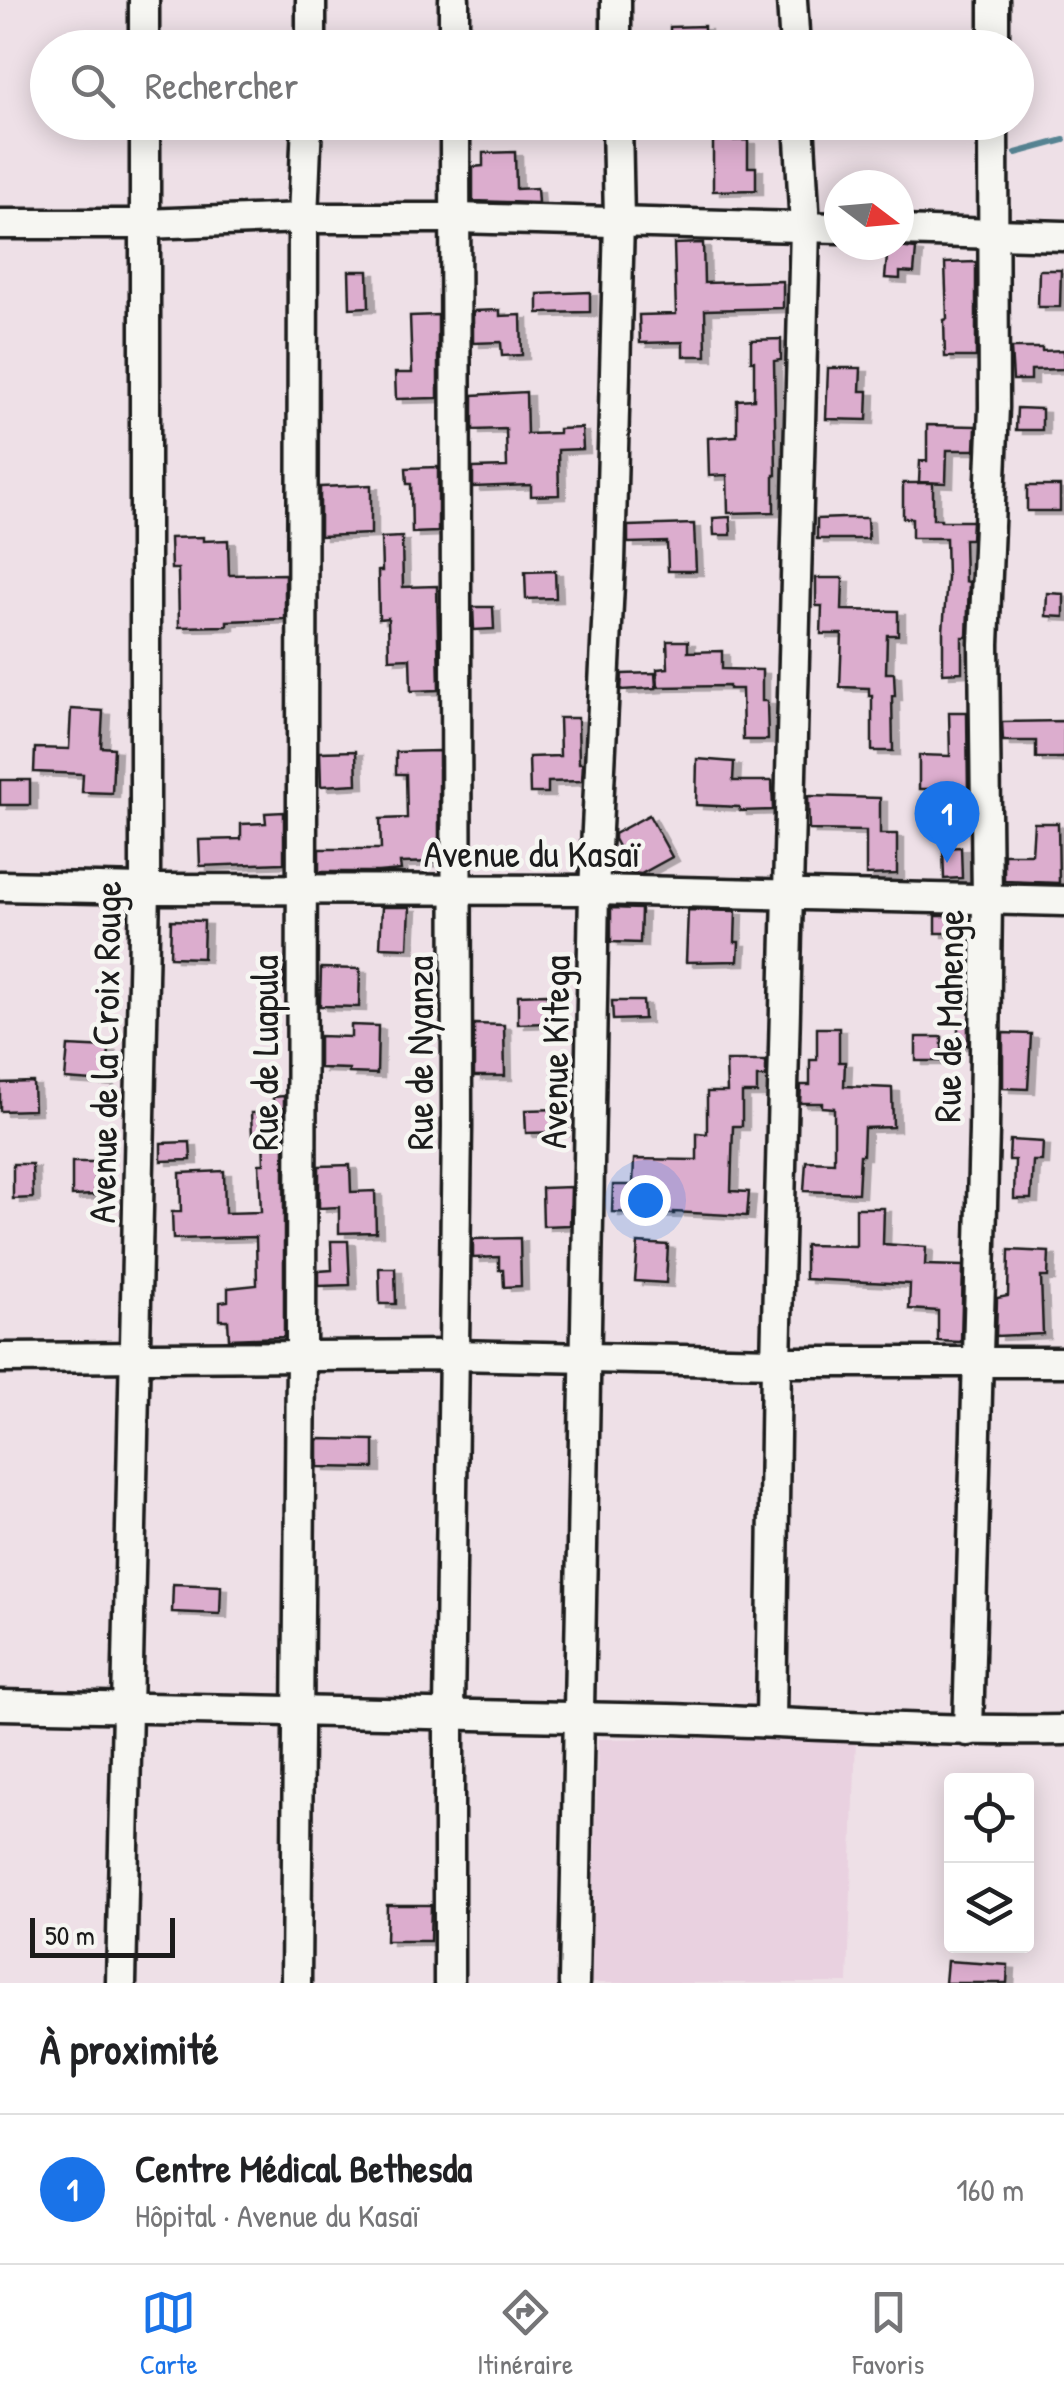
<!DOCTYPE html>
<html lang="fr">
<head>
<meta charset="utf-8">
<style>
	:root { --surface:#fff; --page:#f6f6f6; --text:#202124; --muted:#757577; --line:#e0e0e0; --accent:#1a73e8 }
	body { margin:0; font-family:"Patrick Hand",sans-serif; background:var(--page); color:var(--text) }
	.controls { position:absolute; right:30px; bottom:30px; display:grid; overflow:hidden; border-radius:10px; box-shadow:0 5px 25px #0003 }
	.controls button { width:90px; height:90px; display:grid; place-items:center; padding:0; border:0; border-bottom:2px solid var(--line); background:var(--surface); color:var(--text); font:50px sans-serif }
	.compass { position:absolute; left:824px; top:170px; width:90px; height:90px; border-radius:50%; background:var(--surface); box-shadow:0 5px 25px #0003; rotate:106deg }
	.scale { position:absolute; left:30px; bottom:25px; width:145px; box-sizing:border-box; padding-left:10px; border:5px solid #1c1c1c; border-top:0; font-size:28px; line-height:35px; white-space:nowrap; color:#1c1c1c; -webkit-text-stroke:8px #f6f6f2; paint-order:stroke }
	.you { position:absolute; left:645px; top:1200px; width:35px; height:35px; margin:-25px; border:8px solid #fff; border-radius:50%; background:#1a73e8; box-shadow:0 0 0 15px #1a73e833 }
	.badge { display:grid; place-items:center; width:65px; height:65px; border-radius:50%; background:var(--accent); color:#fff; font-size:32px; font-weight:700 }
	.pin { position:absolute; translate:-50% -82px; filter:drop-shadow(0 2px 5px #0008) }
	.pin::after { content:''; position:absolute; top:52px; width:35px; height:30px; background:inherit; clip-path:polygon(0 0,100% 0,50% 100%) }
	.list { margin:0; padding:0; list-style:none }
	h2 { display:flex; justify-content:space-between; align-items:center; height:130px; margin:0; padding:0 40px; font-size:42px }
	h2 small { font-size:32px; font-weight:400; color:var(--muted) }
	.list li { display:grid; grid-template-columns:65px 1fr auto; gap:30px; align-items:center; box-sizing:border-box; height:150px; padding:0 40px; border-top:2px solid var(--line) }
	.list b { display:block; font-size:38px; white-space:nowrap }
	.list p { margin:0; font-size:32px; white-space:nowrap; color:var(--muted) }
	.list em { font-size:32px; font-style:normal; color:var(--muted) }
	.icon { flex:none; width:55px; height:55px; fill:none; stroke:currentColor; stroke-width:2; stroke-linecap:round; stroke-linejoin:round }
	.map { position:relative; flex:none; width:1064px; height:1983px; overflow:hidden }
	.search { position:absolute; background:var(--surface); box-shadow:0 5px 25px #0003; left:30px; right:30px; top:30px; height:110px; display:flex; align-items:center; gap:25px; box-sizing:border-box; padding:0 35px; border-radius:55px; color:var(--muted); font-size:38px }
	.sheet { height:280px; background:var(--surface) }
	nav { display:flex; justify-content:space-around; align-items:center; box-sizing:border-box; height:140px; border-top:2px solid var(--line); background:var(--surface); font-size:28px; color:var(--muted) }
	nav a { display:grid; justify-items:center; gap:5px }
	nav .on { color:var(--accent) }
	.map>svg:first-child { display:block }
	.built { fill:#e9d1e0 }
	.lines { fill:none; stroke-linecap:round; stroke-linejoin:round }
	.stream { stroke:#578392; stroke-width:6 }
	.building { fill:#dcadce; stroke:#1c1c1c; stroke-width:2.5; filter:url(#shadow) }
	.minor-casing { stroke:#1c1c1c; stroke-width:35 }
	.minor { stroke:#f6f6f2; stroke-width:28 }
	.labels { text-anchor:middle; dominant-baseline:central; stroke-width:9; stroke-linejoin:round; paint-order:stroke }
	.street-label { font-size:38px; fill:#1c1c1c; stroke:#f6f6f2 }
</style>
</head>
<body>
<div class="map">
<svg width="1064" height="1983" viewBox="0 0 1064 1983">
	<defs>
		<filter id="shadow"><feDropShadow dx="7" dy="4" stdDeviation="0" flood-color="#0004"/></filter>
	</defs>
	<rect width="100%" height="100%" fill="#eee0e7"/>
	<filter id="ink" filterUnits="userSpaceOnUse"><feTurbulence type="fractalNoise" baseFrequency=".01" numOctaves="2"/><feDisplacementMap in="SourceGraphic" scale="20" xChannelSelector="R" yChannelSelector="G"/><feConvolveMatrix kernelMatrix="1 2 1 2 8 2 1 2 1" color-interpolation-filters="sRGB"/></filter>
	<g filter="url(#ink)">
		<polygon class="built" points="856,1737 848,1983 591,1983 598,1739"/>
		<g class="lines">
			<polyline class="stream" points="1016,153 1064,140"/>
		</g>
		<g class="building">
			<polygon points="704,26 704,48 670,48 670,27"/>
			<polygon points="748,140 748,167 756,167 756,190 713,191 713,141"/>
			<polygon points="515,152 516,189 537,188 538,203 473,201 473,167 483,166 483,153"/>
			<polygon points="703,243 704,283 783,281 783,308 705,310 706,356 683,356 683,342 640,343 639,315 676,314 674,244"/>
			<polygon points="888,246 916,249 914,273 900,272 900,279 885,278"/>
			<polygon points="976,262 976,357 945,357 944,320 947,319 945,263"/>
			<polygon points="1039,270 1061,270 1060,307 1038,307"/>
			<polygon points="349,271 368,271 369,307 350,308"/>
			<polygon points="590,292 590,312 538,313 538,294"/>
			<polygon points="500,310 500,316 521,315 522,355 502,356 501,342 473,343 473,311"/>
			<polygon points="438,315 438,398 396,399 395,373 412,373 410,316"/>
			<polygon points="781,339 781,360 774,361 776,475 774,475 774,512 728,513 727,475 709,476 708,438 737,436 737,400 754,399 754,361 751,361 751,340"/>
			<polygon points="1011,348 1042,348 1042,351 1064,350 1064,369 1031,370 1031,380 1013,380"/>
			<polygon points="828,368 861,368 860,391 868,391 867,420 826,419"/>
			<polygon points="526,392 527,434 559,433 559,429 582,428 583,449 558,450 559,495 531,496 531,485 473,487 473,468 507,467 506,429 473,430 473,395"/>
			<polygon points="1017,408 1042,409 1042,430 1016,430"/>
			<polygon points="927,425 976,426 975,450 947,450 946,483 919,482 920,461 927,461"/>
			<polygon points="438,467 438,532 412,533 411,484 407,484 406,468"/>
			<polygon points="903,483 933,483 933,519 941,519 941,521 972,521 971,539 964,539 965,581 969,582 967,637 962,637 962,672 943,673 943,631 947,578 946,538 912,538 912,518 903,518"/>
			<polygon points="371,485 371,534 320,536 320,487"/>
			<rect x="1027" y="486" width="33" height="25"/>
			<polygon points="730,517 731,535 714,535 713,518"/>
			<polygon points="844,518 867,518 868,539 817,539 817,519"/>
			<polygon points="694,524 696,571 668,571 667,542 628,543 628,526"/>
			<polygon points="203,537 203,541 228,540 229,575 285,574 285,619 227,621 227,626 179,627 178,569 171,569 170,538"/>
			<polygon points="402,537 403,587 437,586 439,690 411,691 410,658 389,659 388,618 379,619 378,571 382,571 381,538"/>
			<polygon points="555,571 556,598 526,599 525,572"/>
			<polygon points="816,578 843,578 842,610 898,611 898,635 887,635 886,673 894,673 895,696 892,696 893,751 872,751 872,696 869,696 869,688 840,687 842,634 821,634 822,606 816,606"/>
			<polygon points="1047,593 1064,594 1064,617 1046,616"/>
			<polygon points="473,607 493,607 494,629 474,630"/>
			<polygon points="667,641 688,641 688,652 722,651 722,669 762,670 762,701 767,701 768,740 743,740 742,689 729,689 729,686 658,687 657,669 668,668"/>
			<polygon points="655,673 656,688 621,690 622,674"/>
			<polygon points="71,709 103,711 101,747 114,748 112,793 82,792 83,774 34,772 35,748 69,749"/>
			<polygon points="949,712 967,712 968,793 952,793 952,789 919,789 919,755 950,756"/>
			<polygon points="559,718 578,718 579,763 583,763 582,781 548,782 548,793 530,793 529,757 560,756"/>
			<polygon points="1064,721 1064,758 1036,758 1036,741 1003,741 1002,722"/>
			<polygon points="356,751 357,784 321,786 320,752"/>
			<polygon points="439,751 439,862 400,863 401,870 378,872 319,872 319,849 381,849 380,819 407,818 406,774 396,774 396,752"/>
			<polygon points="697,759 734,762 733,781 772,781 773,810 740,811 739,807 696,805"/>
			<rect x="0" y="780" width="30" height="25"/>
			<polygon points="808,796 880,798 880,834 897,834 897,874 866,875 866,831 809,830"/>
			<polygon points="284,812 284,863 200,866 199,840 241,839 241,824 266,823 265,813"/>
			<polygon points="649,815 672,857 641,874 632,873 614,839 614,834"/>
			<polygon points="1034,823 1058,823 1059,883 1004,881 1004,854 1032,854"/>
			<polygon points="961,847 962,878 944,879 943,848"/>
			<polygon points="382,907 410,907 408,948 380,947"/>
			<polygon points="611,908 641,909 640,943 611,942"/>
			<polygon points="688,910 736,911 735,942 739,942 738,961 686,962"/>
			<polygon points="936,916 969,916 969,973 955,973 955,933 936,933"/>
			<polygon points="171,920 204,921 203,958 170,957"/>
			<polygon points="264,968 284,969 284,988 263,988"/>
			<polygon points="321,968 360,969 359,1007 320,1006"/>
			<polygon points="547,994 547,1023 518,1024 518,995"/>
			<polygon points="612,1001 643,1001 644,1019 613,1020"/>
			<polygon points="474,1024 504,1025 505,1076 474,1076"/>
			<polygon points="968,1024 968,1045 958,1045 958,1025"/>
			<polygon points="351,1025 378,1026 377,1074 349,1073 349,1069 319,1068 319,1036 351,1037"/>
			<polygon points="817,1028 839,1028 839,1062 845,1062 844,1086 892,1088 893,1127 864,1128 863,1155 860,1155 858,1193 804,1191 806,1161 834,1162 834,1108 822,1107 822,1103 800,1103 801,1085 810,1085 810,1060 817,1060"/>
			<polygon points="1003,1033 1031,1034 1028,1089 1003,1088"/>
			<rect x="916" y="1037" width="26" height="24"/>
			<polygon points="68,1046 109,1048 107,1082 65,1079"/>
			<rect x="553" y="1060" width="20" height="20"/>
			<polygon points="726,1061 766,1061 766,1077 757,1077 757,1093 742,1093 742,1126 733,1126 731,1191 749,1192 747,1216 674,1212 674,1214 612,1212 613,1185 633,1185 634,1159 697,1160 697,1133 707,1134 707,1092 727,1092"/>
			<polygon points="33,1082 34,1110 0,1111 0,1083"/>
			<polygon points="284,1096 284,1337 229,1339 228,1320 220,1320 220,1302 228,1301 228,1288 257,1285 256,1237 173,1239 172,1212 181,1212 180,1173 224,1171 225,1213 261,1212 259,1164 264,1164 263,1135 252,1135 251,1113 273,1113 273,1097"/>
			<polygon points="561,1109 562,1132 526,1133 525,1110"/>
			<polygon points="1010,1140 1043,1142 1042,1161 1033,1161 1031,1199 1014,1199 1015,1160 1009,1160"/>
			<polygon points="190,1142 191,1160 161,1161 161,1143"/>
			<polygon points="72,1162 94,1162 95,1195 72,1196"/>
			<polygon points="13,1164 32,1164 33,1198 13,1199"/>
			<polygon points="350,1165 351,1192 375,1191 376,1232 339,1233 339,1207 319,1208 319,1166"/>
			<polygon points="571,1187 570,1225 543,1226 542,1188"/>
			<polygon points="856,1208 884,1208 883,1244 926,1247 925,1265 963,1266 961,1342 938,1341 938,1311 909,1309 910,1284 805,1279 805,1245 856,1246"/>
			<polygon points="520,1238 521,1286 504,1287 503,1270 499,1270 499,1257 473,1258 473,1239"/>
			<polygon points="331,1241 348,1241 350,1285 319,1286 319,1271 332,1270"/>
			<polygon points="638,1243 668,1245 666,1283 635,1281"/>
			<polygon points="1009,1250 1049,1252 1048,1277 1041,1277 1043,1334 996,1336 997,1298 1008,1296"/>
			<polygon points="379,1268 395,1268 396,1304 380,1304"/>
			<polygon points="318,1439 374,1440 374,1468 318,1467"/>
			<polygon points="173,1584 221,1586 220,1614 172,1612"/>
			<polygon points="387,1905 431,1905 430,1941 386,1941"/>
			<polygon points="947,1961 1008,1965 1007,1983 945,1983"/>
		</g>
		<g class="lines">
			<defs>
				<g id="minor">
					<polyline points="144,0 144,48"/>
					<polyline points="454,0 454,48"/>
					<polyline points="616,0 616,48"/>
					<polyline points="792,0 795,48"/>
					<polyline points="311,48 311,0"/>
					<polyline points="994,48 994,0"/>
					<polyline points="0,224 145,224 303,218 456,218 839,228"/>
					<polyline points="899,231 1064,236"/>
					<polyline points="0,886 145,889 594,890 1064,901"/>
					<polyline points="0,1358 454,1355 776,1362 1064,1362"/>
					<path d="M 0,1705 C 223,1708 446,1713 669,1719 C 801,1723 932,1732 1064,1730"/>
					<polyline points="771,1722 776,1362 805,227 799,122"/>
					<polyline points="968,1731 984,1130 987,900 984,644 994,407 993,122"/>
					<polyline points="121,1983 145,889 145,122"/>
					<polyline points="296,1983 301,1357 303,218 307,122"/>
					<polyline points="449,1983 449,1712 457,1127 455,122"/>
					<polyline points="574,1983 594,890 610,563 619,221 617,122"/>
				</g>
			</defs>
			<use href="#minor" class="minor-casing"/>
			<use href="#minor" class="minor"/>
		</g>
	</g>
	<g class="labels">
		<g class="street-label">
			<text x="532" y="853">Avenue du Kasaï</text>
			<text transform="translate(948 1016) rotate(-89)">Rue de Mahenge</text>
			<text transform="translate(104 1052) rotate(-89)">Avenue de la Croix Rouge</text>
			<text transform="translate(554 1052) rotate(-89)">Avenue Kitega</text>
			<text transform="translate(264 1053) rotate(-90)">Rue de Luapula</text>
			<text transform="translate(419 1053) rotate(-90)">Rue de Nyanza</text>
		</g>
	</g>
</svg>
<div class="controls">
<button><svg class="icon" aria-label="locate" viewBox="0 0 24 24"><circle cx="12" cy="12" r="6"/><path d="M12 2v4M12 18v4M2 12h4M18 12h4"/></svg></button>
<button><svg class="icon" aria-label="layers" viewBox="0 0 24 24"><path d="M12 4l9 5-9 5-9-5zM3 14l9 5 9-5"/></svg></button>
</div>
<svg class="compass" viewBox="-18 -18 36 36"><path d="M0-13l5 13h-10z" fill="#e53935"/><path d="M0 13l5-13h-10z" fill="#757577"/></svg>
<div class="scale">50 m</div>
<div class="you"></div>
<div class="pin badge" style="left:947px;top:863px">1</div>
<div class="search"><svg class="icon" aria-label="search" viewBox="0 0 24 24"><circle cx="10" cy="10" r="6"/><path d="M15 15l6 6"/></svg>Rechercher</div>
</div>
<section class="sheet">
<h2>À proximité<small></small></h2>
<ul class="list">
<li><span class="badge">1</span><div><b>Centre Médical Bethesda</b><p>Hôpital · Avenue du Kasaï</p></div><em>160 m</em></li>
</ul>
</section>
<nav>
<a class="on"><svg class="icon" aria-label="map" viewBox="0 0 24 24"><path d="M3 6l6-2 6 2 6-2v14l-6 2-6-2-6 2zM9 4v14M15 6v14"/></svg>Carte</a>
<a><svg class="icon" aria-label="directions" viewBox="0 0 24 24"><path d="M12 3l9 9-9 9-9-9zM9 14v-3h6M13 9l2 2-2 2"/></svg>Itinéraire</a>
<a><svg class="icon" aria-label="saved" viewBox="0 0 24 24"><path d="M7 4h10v16l-5-4-5 4z"/></svg>Favoris</a>
</nav>
</body>
</html>
